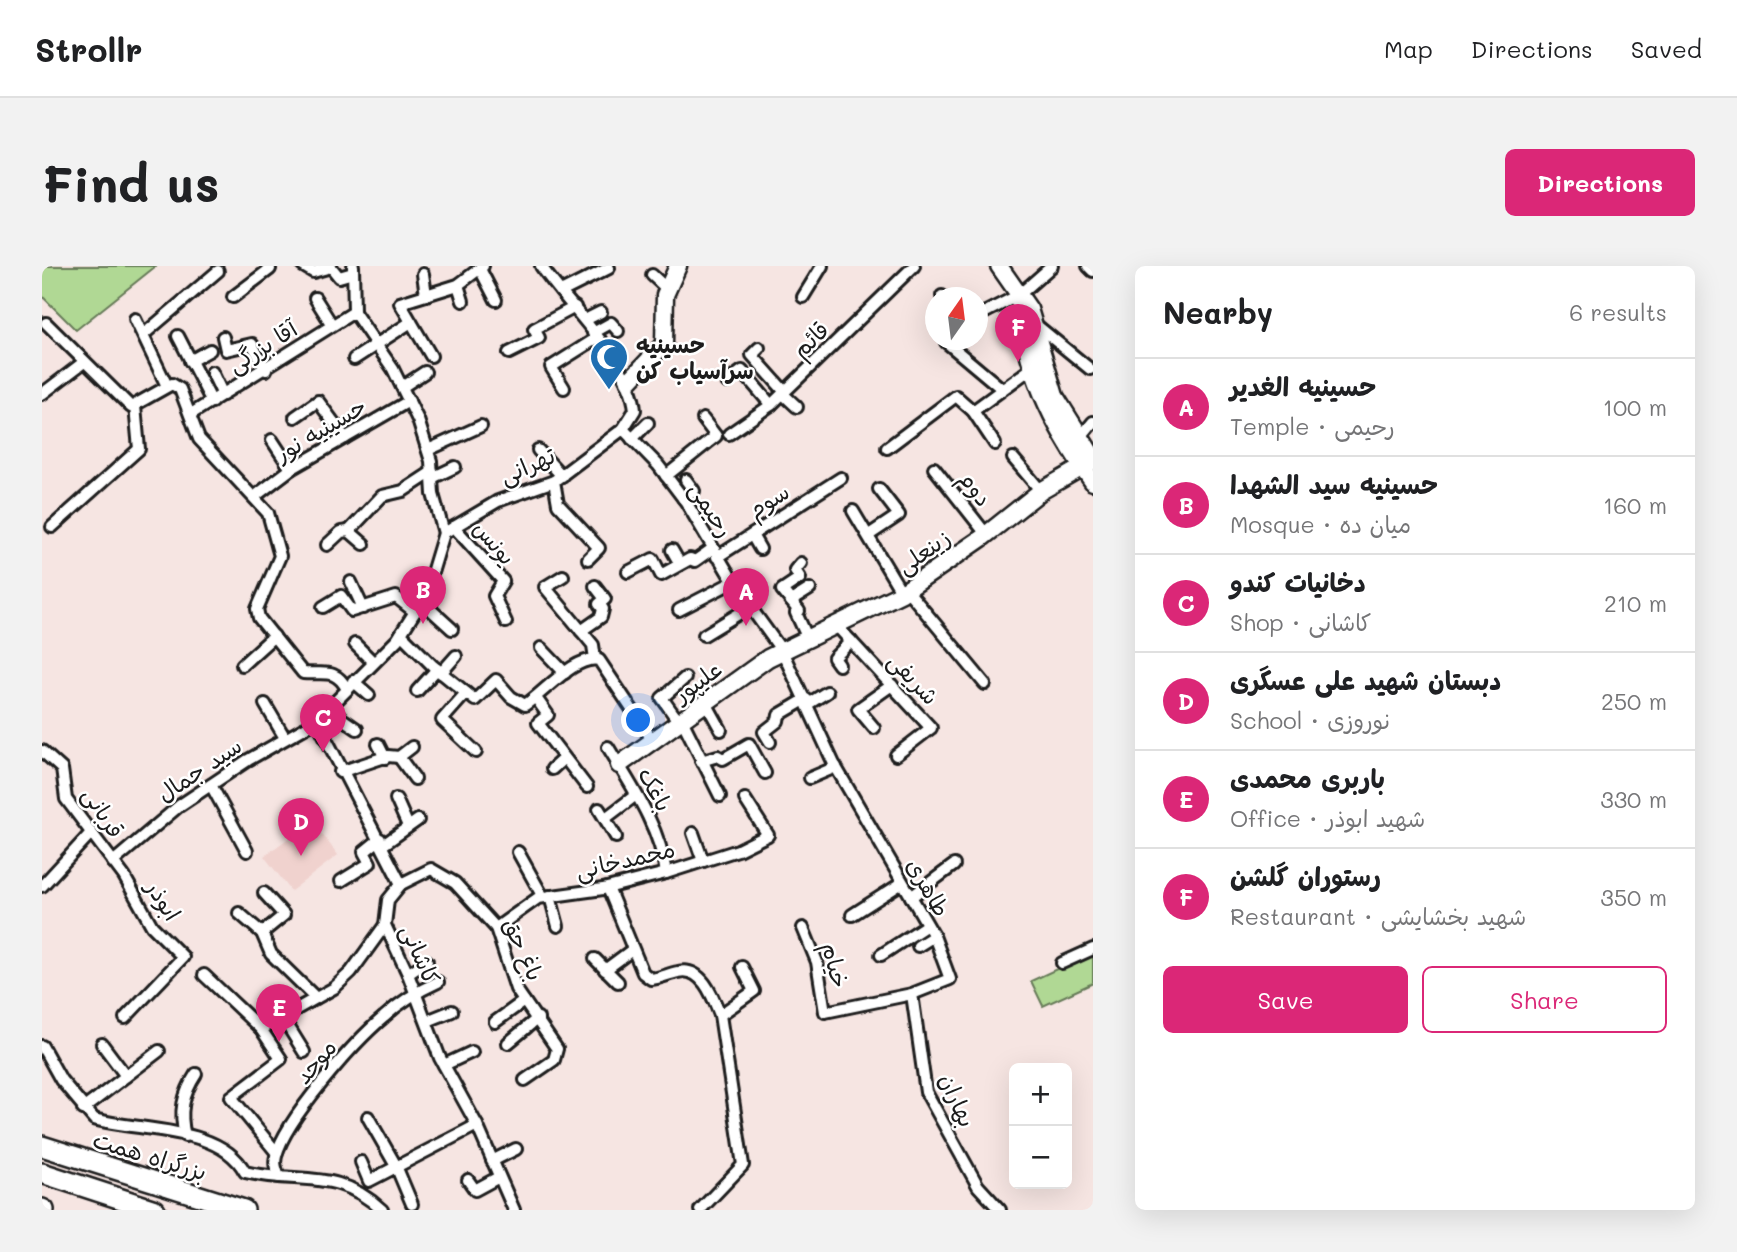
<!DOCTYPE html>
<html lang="en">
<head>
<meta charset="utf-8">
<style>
	:root { --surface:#fff; --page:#f2f2f2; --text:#202124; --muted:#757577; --line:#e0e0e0; --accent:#db2777 }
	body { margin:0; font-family:Mali,"Playpen Sans Arabic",sans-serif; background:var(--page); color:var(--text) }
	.controls { position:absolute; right:21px; bottom:21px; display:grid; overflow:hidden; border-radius:10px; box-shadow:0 7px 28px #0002 }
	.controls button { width:63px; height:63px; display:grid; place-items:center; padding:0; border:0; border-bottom:2px solid var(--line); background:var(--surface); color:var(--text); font:35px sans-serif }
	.compass { position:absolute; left:883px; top:21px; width:63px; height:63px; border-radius:50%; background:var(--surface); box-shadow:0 7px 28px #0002; rotate:14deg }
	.you { position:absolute; left:597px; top:455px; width:24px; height:24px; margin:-18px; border:5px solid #fff; border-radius:50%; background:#1a73e8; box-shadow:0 0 0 10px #1a73e833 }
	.badge { display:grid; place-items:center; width:46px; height:46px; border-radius:50%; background:var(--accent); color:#fff; font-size:23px; font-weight:700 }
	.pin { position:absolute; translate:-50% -58px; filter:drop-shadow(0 2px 4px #0008) }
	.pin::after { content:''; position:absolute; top:37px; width:24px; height:21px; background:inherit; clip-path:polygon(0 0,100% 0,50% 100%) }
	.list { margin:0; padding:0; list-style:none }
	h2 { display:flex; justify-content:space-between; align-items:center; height:91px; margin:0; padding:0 28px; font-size:30px }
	h2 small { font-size:23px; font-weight:400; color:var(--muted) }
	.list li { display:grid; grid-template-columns:46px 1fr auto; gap:21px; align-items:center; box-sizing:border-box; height:98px; padding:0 28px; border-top:2px solid var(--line) }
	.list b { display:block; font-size:26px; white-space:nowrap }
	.list p { margin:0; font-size:23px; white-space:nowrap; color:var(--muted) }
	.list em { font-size:23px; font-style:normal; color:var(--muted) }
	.actions { display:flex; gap:14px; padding:21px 28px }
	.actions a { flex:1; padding:16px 0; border:2px solid var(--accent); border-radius:10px; text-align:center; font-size:24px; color:var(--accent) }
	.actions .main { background:var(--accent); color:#fff }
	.map { position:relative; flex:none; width:1051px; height:944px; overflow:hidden; border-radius:10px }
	header { display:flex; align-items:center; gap:42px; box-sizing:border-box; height:98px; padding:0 35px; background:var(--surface); border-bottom:2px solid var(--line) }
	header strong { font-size:33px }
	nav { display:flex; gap:38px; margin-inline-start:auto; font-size:24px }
	.intro { display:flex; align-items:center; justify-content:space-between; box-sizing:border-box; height:168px; padding:0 42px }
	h1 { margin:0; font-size:49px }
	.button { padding:18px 32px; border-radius:10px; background:var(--accent); color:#fff; font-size:24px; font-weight:700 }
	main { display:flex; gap:42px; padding:0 42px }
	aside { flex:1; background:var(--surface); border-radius:10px; box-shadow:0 7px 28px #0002 }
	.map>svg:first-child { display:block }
	.built { fill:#f0d2ce }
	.garden { fill:#b0d894; stroke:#667a58; stroke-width:2 }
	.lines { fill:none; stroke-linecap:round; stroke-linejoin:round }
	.street-casing { stroke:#1c1c1c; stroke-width:16 }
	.secondary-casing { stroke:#1c1c1c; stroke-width:21 }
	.highway-casing { stroke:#1c1c1c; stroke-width:24 }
	.street { stroke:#fff; stroke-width:10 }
	.secondary { stroke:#fff; stroke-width:16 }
	.highway { stroke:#fff; stroke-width:19 }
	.labels { text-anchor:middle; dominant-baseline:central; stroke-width:5; stroke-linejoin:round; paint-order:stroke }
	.street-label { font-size:23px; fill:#1c1c1c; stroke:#fff }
	.poi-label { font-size:23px; font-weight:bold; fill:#1c1c1c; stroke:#fff; text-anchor:start }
</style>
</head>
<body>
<header>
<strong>Strollr</strong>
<nav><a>Map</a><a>Directions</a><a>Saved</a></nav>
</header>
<div class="intro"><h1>Find us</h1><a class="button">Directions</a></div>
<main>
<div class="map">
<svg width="1051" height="944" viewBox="0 0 1051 944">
	<rect width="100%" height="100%" fill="#f6e5e2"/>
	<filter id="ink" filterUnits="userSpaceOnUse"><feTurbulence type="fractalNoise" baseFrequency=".0143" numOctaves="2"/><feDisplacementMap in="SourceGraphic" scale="14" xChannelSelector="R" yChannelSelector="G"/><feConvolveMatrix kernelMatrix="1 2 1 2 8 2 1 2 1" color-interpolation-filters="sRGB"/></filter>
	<g filter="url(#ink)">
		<polygon class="built" points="270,555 296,589 249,625 222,590"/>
		<g class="garden">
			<polygon points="0,0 114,0 34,64 0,30"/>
			<polygon points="1051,686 1051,717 1001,740 989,715"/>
		</g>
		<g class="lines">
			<defs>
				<g id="street">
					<polyline points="261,0 271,6 289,1 297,11 311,7"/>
					<polyline points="311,0 312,46 351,103 376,154 389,195 391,228 402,267"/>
					<polyline points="1046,0 1051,5"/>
					<polyline points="438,3 454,34"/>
					<polyline points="381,8 384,29"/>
					<polyline points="610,9 625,23"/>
					<polyline points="416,19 421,35"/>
					<polyline points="519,26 567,2"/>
					<polyline points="900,30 902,32"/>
					<polyline points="191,31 228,3 226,0"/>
					<polyline points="761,31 780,0"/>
					<polyline points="273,32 290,59"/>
					<polyline points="936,50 977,29 1010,0"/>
					<polyline points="93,53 125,120"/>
					<polyline points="543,54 559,46"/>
					<path d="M 4,57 L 89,141 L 130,118 L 138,123 L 157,173 L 226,247 L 238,290 L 215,343 L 217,352 L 261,407 C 281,409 293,401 305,423"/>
					<polyline points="993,58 1048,103"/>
					<polyline points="551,67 569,57 576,65"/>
					<polyline points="101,69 176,5"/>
					<polyline points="136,70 170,136"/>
					<polyline points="181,71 184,84 210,78 224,104"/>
					<polyline points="904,76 960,123"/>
					<polyline points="717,82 710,89 743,126"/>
					<polyline points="467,87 497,72 492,63 533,41"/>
					<polyline points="389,90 358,37 416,19 441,0"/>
					<polyline points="312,93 369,56"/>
					<polyline points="148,95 168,84"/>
					<polyline points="170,106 181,129"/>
					<polyline points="685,116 700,105 729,139"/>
					<polyline points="360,121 383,106"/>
					<polyline points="522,122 509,101 555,72"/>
					<polyline points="0,128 42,96"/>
					<polyline points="741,128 755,141"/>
					<polyline points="931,145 994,99"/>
					<polyline points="149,148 312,46"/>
					<polyline points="253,151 276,135 303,172"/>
					<polyline points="581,163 616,199 644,236 698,327 740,385 792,498 892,670 908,713 870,728 783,746 775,696 761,662"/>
					<polyline points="687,168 729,139 872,0"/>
					<polyline points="590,173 606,157"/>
					<polyline points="1037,173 1051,156"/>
					<polyline points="230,174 249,203"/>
					<polyline points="845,182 914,130 931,145 953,178"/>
					<polyline points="386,184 439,160"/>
					<polyline points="496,184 520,210"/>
					<polyline points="971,192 999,225"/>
					<polyline points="892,202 944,268"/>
					<polyline points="624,210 674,170 661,153"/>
					<polyline points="390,212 413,201"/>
					<polyline points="512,215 516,238 557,282 546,293"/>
					<polyline points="212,231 249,203 367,135"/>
					<polyline points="641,232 652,225 644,214"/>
					<polyline points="811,245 860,327"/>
					<polyline points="10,261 97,183 93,140"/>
					<polyline points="412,261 461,315 452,330 464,356"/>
					<polyline points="307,265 340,230 361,225 390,206"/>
					<polyline points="307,265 322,278"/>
					<path d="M 402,267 L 456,235 L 512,215 L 581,163 L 593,144 C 589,97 526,40 499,0"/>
					<polyline points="710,269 718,283"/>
					<polyline points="827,269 857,249 837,223"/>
					<polyline points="285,279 299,266 307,265"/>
					<polyline points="630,284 638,298"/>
					<polyline points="675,291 799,212"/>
					<polyline points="759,297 753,304 758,312 740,324 757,345 754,347 766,373"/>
					<polyline points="586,306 611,293 619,309 648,293 653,295 670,283"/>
					<polyline points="521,310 503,321 551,379 553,393"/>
					<polyline points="309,316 321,342"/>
					<polyline points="865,324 943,418"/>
					<polyline points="383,330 389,339 388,343 410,363"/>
					<polyline points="749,335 768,323"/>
					<polyline points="281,341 299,330 310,345 354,331 373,346"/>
					<polyline points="637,344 691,316"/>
					<polyline points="794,359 889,462 854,489"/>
					<polyline points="539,365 559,351 561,343 557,338 563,333 553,320"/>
					<path d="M 359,368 L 391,400 L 433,434 L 454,414 L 469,431 L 483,439 C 502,427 534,388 557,394 L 611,475"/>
					<polyline points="662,369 708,341"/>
					<polyline points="313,378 331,396"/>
					<polyline points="499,382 523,407"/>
					<polyline points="200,399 232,370"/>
					<polyline points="797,399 792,392 809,375"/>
					<polyline points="399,407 414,390"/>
					<polyline points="311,415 327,429"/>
					<polyline points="375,425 395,403"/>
					<polyline points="424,427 400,454 434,486"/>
					<polyline points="494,432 506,449 496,457 545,521"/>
					<polyline points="664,437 679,464"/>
					<polyline points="223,438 243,472"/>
					<polyline points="766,438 785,426"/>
					<polyline points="286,443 315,463"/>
					<polyline points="640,454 678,530"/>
					<polyline points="275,455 359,618 346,634 343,659 366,708 398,792 435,859 472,944"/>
					<polyline points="637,456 620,432 643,412"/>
					<polyline points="832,462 816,443 850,419"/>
					<polyline points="728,476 722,466 736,455 737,449 764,433"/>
					<polyline points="336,478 343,492"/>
					<path d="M 566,481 C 590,521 618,561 624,607"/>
					<polyline points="0,485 20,503 24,533 82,610 110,660 141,691 83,752"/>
					<polyline points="357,491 373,513"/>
					<polyline points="357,491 370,481"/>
					<polyline points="659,495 676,490 681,493 707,478 723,507"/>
					<polyline points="510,503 521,493"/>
					<polyline points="298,506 346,490 357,491"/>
					<polyline points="768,512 794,501"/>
					<polyline points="169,519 205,585"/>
					<polyline points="354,533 366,560"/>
					<polyline points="557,543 574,571"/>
					<polyline points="565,551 594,529"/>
					<polyline points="651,567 661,595"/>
					<polyline points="341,579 376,554"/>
					<polyline points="476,586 501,631"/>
					<polyline points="71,596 137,540 206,494 275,455 286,443 355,374 383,330 402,267"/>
					<polyline points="299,615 328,597 322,586 338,573"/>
					<polyline points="359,618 389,603 413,617 454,662 474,723 515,783 512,794 483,814"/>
					<polyline points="0,620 48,568"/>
					<path d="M 566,622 L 601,707 L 609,713 C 619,712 626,708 636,706 C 660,700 671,731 678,749 L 701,899 L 658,944"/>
					<polyline points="508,630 516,660"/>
					<polyline points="869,631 912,599"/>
					<polyline points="197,647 220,667 229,688 274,732"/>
					<polyline points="810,649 860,617"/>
					<polyline points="454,662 496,632 561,623 624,607 696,584 726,569 703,533"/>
					<polyline points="220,667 242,649 222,627"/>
					<polyline points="876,680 892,670"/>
					<polyline points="839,689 885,659"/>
					<polyline points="553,693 576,716"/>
					<polyline points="1020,697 1051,683"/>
					<polyline points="563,704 590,684"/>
					<polyline points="366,708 385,695"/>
					<polyline points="162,709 219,763 239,793 189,831 235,887"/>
					<polyline points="870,728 884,826 936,920 958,944"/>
					<polyline points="678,749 712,725 700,701"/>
					<polyline points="241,752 262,786"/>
					<polyline points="385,755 410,745"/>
					<polyline points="453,756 482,735"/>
					<polyline points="219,763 292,722 309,706 343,659"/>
					<polyline points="466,777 496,752"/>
					<polyline points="60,778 84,810"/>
					<path d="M 0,780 L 19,814 L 52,853 C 96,866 178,859 203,906 C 258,919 294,901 340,944"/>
					<polyline points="402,799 430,786"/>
					<polyline points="41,843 117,785"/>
					<polyline points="326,851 354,900 370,938"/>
					<path d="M 143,870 C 137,846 141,828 154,808"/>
					<polyline points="450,895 474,883"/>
					<polyline points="319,896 327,915 435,859"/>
					<path d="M 237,911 C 234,903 232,898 234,890 C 243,854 312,776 342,751 C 358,736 376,725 396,716"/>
					<polyline points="426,914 433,924 457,911"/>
				</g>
				<g id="secondary">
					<polyline points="957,0 987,43 1013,130 1051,191"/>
					<path d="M 977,29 C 981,99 1010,159 1051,216"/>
					<polyline points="587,115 622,78 623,29 636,0"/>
					<polyline points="577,499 726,392 860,327 940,272 999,225 1051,195"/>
				</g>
				<g id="highway">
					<polyline points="0,880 202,944"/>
					<polyline points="0,907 113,944"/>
					<polyline points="0,943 2,944"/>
				</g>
			</defs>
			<use href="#street" class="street-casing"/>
			<use href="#secondary" class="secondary-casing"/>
			<use href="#highway" class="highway-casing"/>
			<use href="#street" class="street"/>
			<use href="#secondary" class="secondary"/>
			<use href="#highway" class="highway"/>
		</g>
	</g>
	<defs>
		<symbol id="mosque-pin" viewBox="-11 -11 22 30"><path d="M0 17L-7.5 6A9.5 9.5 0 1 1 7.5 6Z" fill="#1f6fb2" stroke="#fff"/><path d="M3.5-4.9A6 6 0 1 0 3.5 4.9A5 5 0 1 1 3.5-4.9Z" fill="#fff"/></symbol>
	</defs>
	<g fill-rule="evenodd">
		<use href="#mosque-pin" x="545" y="69" width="44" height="60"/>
	</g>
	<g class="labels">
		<g class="street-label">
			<text transform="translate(768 73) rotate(-44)">قائم</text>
			<text transform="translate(220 80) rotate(-32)">آقا بزرگی</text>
			<text transform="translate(278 163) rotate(-31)">حسینیه نور</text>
			<text transform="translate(485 199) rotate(-24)">تهرانی</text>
			<text transform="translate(934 222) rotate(52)">دوم</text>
			<text transform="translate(726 234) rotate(-32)">سوم</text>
			<text transform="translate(670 243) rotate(58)">رحیمی</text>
			<text transform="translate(453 276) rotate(49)">یونس</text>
			<text transform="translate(881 285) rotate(-35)">زینعلی</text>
			<text transform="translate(872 412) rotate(47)">شریفی</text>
			<text transform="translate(655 415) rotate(-36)">علیپور</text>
			<text transform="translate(157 503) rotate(-34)">سید جمال</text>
			<text transform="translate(614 523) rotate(62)">باغک</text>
			<text transform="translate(62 546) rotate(57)">قربانی</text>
			<text transform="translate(583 593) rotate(-13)">محمدخانی</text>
			<text transform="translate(887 621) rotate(60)">طاهری</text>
			<text transform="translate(122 634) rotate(58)">ابوذر</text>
			<text transform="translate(482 683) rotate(66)">باغ حق</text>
			<text transform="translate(379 688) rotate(66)">کاشانی</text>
			<text transform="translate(794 699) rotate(76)">خیام</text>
			<text transform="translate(273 795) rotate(-49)">موحد</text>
			<text transform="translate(916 834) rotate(66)">بهاران</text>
			<text transform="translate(108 889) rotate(17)">بزرگراه همت</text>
		</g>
		<g class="poi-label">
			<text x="594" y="78">حسینیه<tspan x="594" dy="26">سرآسیاب کن</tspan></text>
		</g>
	</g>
</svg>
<div class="controls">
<button>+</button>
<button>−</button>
</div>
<svg class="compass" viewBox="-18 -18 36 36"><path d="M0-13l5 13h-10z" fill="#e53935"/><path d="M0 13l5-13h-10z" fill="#757577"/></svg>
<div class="you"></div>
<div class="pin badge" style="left:704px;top:360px">A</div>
<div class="pin badge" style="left:381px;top:358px">B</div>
<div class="pin badge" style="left:281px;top:486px">C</div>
<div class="pin badge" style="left:259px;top:590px">D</div>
<div class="pin badge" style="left:237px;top:776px">E</div>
<div class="pin badge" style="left:976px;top:96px">F</div>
</div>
<aside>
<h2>Nearby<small>6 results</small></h2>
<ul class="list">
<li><span class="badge">A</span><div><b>حسینیه الغدیر</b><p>Temple · رحیمی</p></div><em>100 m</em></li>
<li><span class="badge">B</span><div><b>حسینیه سید الشهدا</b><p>Mosque · میان ده</p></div><em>160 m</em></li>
<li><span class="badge">C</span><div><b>دخانیات کندو</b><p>Shop · کاشانی</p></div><em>210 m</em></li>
<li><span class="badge">D</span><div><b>دبستان شهید علی عسگری</b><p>School · نوروزی</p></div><em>250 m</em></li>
<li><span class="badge">E</span><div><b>باربری محمدی</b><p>Office · شهید ابوذر</p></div><em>330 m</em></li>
<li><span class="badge">F</span><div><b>رستوران گلشن</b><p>Restaurant · شهید بخشایشی</p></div><em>350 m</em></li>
</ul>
<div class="actions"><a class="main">Save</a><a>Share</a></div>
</aside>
</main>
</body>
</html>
